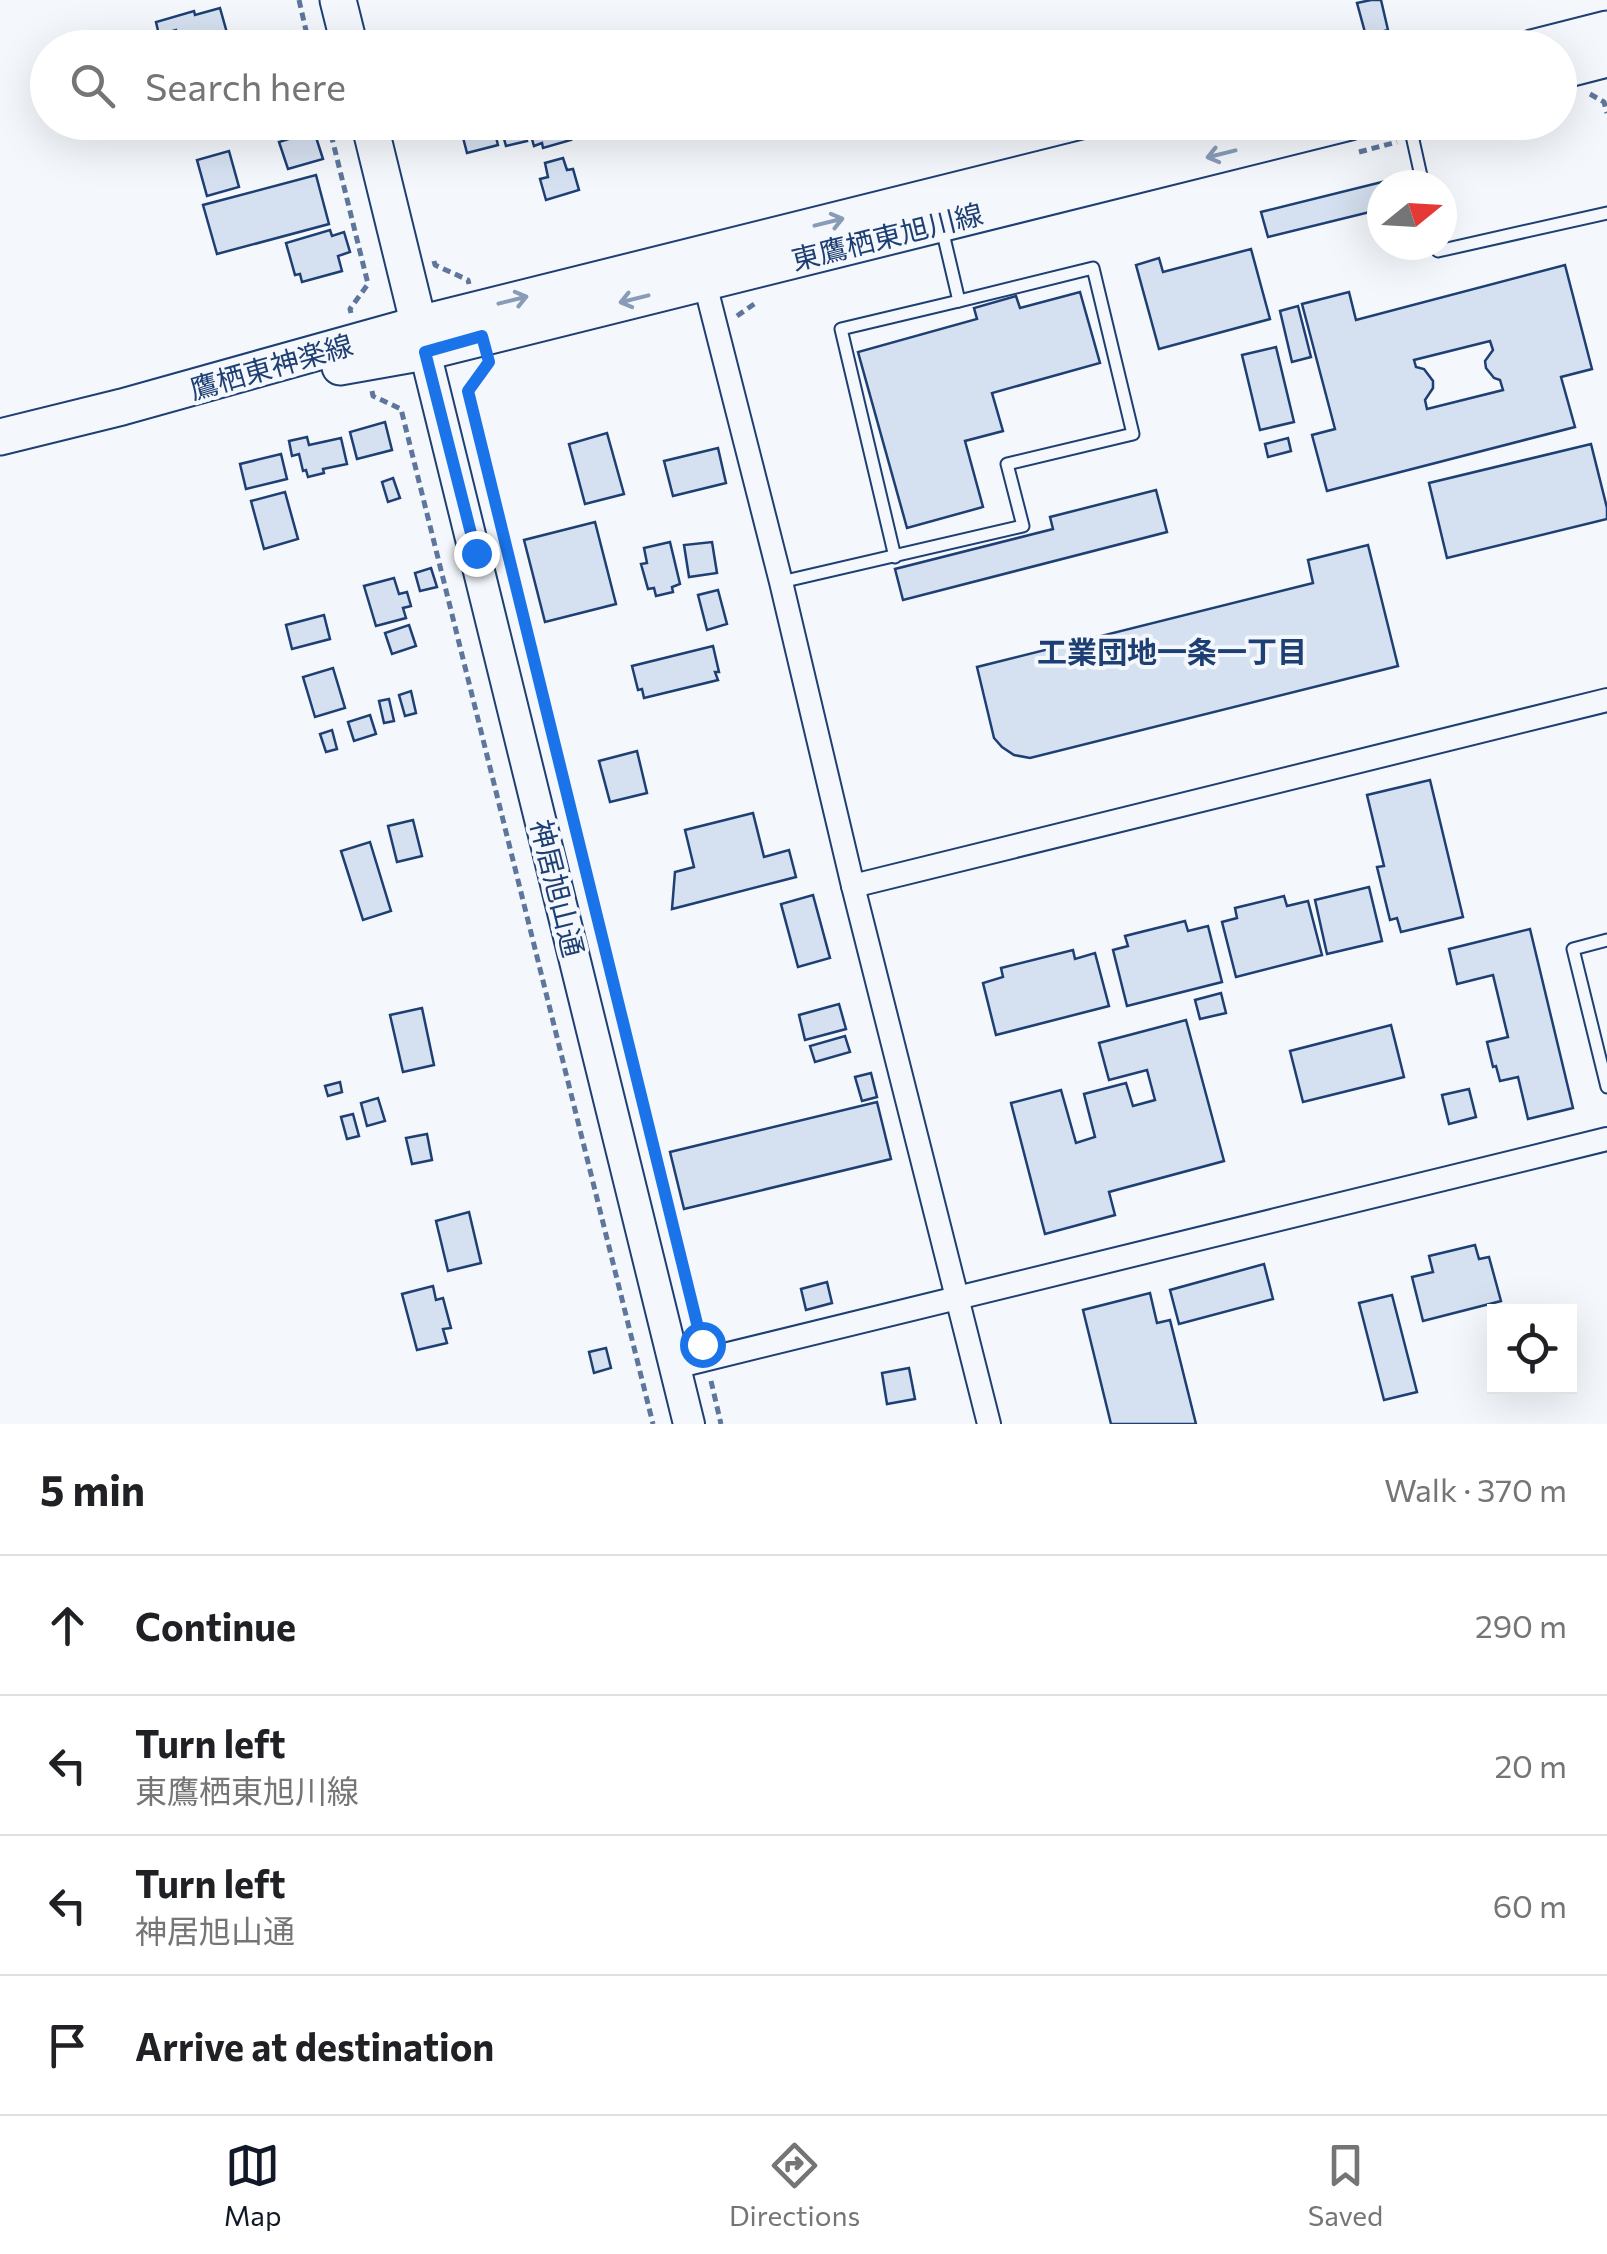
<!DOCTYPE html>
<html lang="en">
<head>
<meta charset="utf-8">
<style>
	:root { --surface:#fff; --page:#f2f2f2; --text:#202124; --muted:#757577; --line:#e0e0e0; --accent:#111827 }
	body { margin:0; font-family:Commissioner,"Noto Sans JP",sans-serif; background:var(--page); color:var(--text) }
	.controls { position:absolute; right:30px; bottom:30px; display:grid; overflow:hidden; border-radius:0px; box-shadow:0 10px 40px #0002 }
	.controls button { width:90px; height:90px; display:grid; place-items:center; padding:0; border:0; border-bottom:2px solid var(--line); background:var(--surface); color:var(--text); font:50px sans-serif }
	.compass { position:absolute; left:1367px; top:170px; width:90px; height:90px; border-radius:50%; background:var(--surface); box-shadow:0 10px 40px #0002; rotate:72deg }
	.stop { position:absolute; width:30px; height:30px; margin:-22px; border:8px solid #1a73e8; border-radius:50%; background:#fff }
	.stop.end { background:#1a73e8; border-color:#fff; box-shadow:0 2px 10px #0008 }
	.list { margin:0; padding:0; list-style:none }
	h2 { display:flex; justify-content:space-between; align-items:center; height:130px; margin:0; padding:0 40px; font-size:42px }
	h2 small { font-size:32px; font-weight:400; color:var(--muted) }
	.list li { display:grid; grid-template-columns:65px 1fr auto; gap:30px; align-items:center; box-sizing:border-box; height:140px; padding:0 40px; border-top:2px solid var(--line) }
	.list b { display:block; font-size:38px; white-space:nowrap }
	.list p { margin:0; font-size:32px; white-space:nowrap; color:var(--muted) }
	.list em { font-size:32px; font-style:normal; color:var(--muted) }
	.icon { flex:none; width:55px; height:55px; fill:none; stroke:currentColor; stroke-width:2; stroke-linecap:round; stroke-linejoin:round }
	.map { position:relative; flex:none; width:1607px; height:1424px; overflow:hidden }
	.search { position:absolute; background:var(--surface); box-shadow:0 10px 40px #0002; left:30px; right:30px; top:30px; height:110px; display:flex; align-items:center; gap:25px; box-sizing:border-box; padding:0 35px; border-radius:55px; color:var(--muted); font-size:38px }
	.sheet { height:690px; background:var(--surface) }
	nav { display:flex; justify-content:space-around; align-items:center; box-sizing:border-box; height:140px; border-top:2px solid var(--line); background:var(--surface); font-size:28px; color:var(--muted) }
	nav a { display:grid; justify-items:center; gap:5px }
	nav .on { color:var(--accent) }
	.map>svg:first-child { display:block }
	.building { fill:#d5e0f0; stroke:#1d3f73; stroke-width:2.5; fill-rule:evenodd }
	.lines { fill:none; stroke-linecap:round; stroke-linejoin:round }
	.lane-casing { stroke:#1d3f73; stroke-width:15 }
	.street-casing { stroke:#1d3f73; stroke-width:26 }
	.secondary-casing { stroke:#1d3f73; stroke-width:34 }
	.primary-casing { stroke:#1d3f73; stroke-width:39 }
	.path { stroke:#5e769c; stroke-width:5; stroke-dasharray:8 5; stroke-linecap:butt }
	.lane { stroke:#f4f7fb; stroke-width:11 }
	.street { stroke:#f4f7fb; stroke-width:22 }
	.secondary { stroke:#f4f7fb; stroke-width:30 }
	.primary { stroke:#f4f7fb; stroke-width:35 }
	.oneway { stroke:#889bb7 }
	.route { stroke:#1a73e8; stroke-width:12 }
	.labels { text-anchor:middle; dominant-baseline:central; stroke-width:8; stroke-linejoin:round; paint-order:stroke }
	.street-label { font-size:28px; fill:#1d3f73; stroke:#f4f7fb }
	.neighbourhood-label { font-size:30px; font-weight:bold; fill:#1d3f73; stroke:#f4f7fb }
</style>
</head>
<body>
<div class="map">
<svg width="1607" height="1424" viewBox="0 0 1607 1424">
	<rect width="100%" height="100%" fill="#f4f7fb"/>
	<g class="building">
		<polygon points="1371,0 1381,0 1388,30 1366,36 1357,3"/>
		<polygon points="220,8 227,33 181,46 176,30 159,35 156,22 194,11 195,15"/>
		<polygon points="459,122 492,122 498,145 467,153"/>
		<polygon points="522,122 527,141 506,146 501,128"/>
		<polygon points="537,122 566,122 571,140 543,148 542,143 534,146 528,125"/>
		<polygon points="314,131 323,159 288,169 279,142"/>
		<polygon points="229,151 239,187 207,196 197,160"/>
		<polygon points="563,158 567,170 573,169 579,190 546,200 540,179 548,177 545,163"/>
		<polygon points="316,175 329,224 217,254 203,205"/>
		<polygon points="1402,177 1404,185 1382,185 1382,209 1268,237 1261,212"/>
		<polygon points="330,230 332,236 344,232 350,252 338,256 342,271 302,282 300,274 295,275 286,243"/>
		<polygon points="1251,249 1270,319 1159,349 1136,265 1159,258 1163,272"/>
		<path d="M 1565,265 L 1592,369 L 1561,377 L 1575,427 L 1327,491 L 1312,435 L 1335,429 L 1302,304 L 1349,292 L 1356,320 ZM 1490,341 L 1493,350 L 1485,361 L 1486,368 L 1494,378 L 1500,380 L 1503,390 L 1427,409 L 1425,400 L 1433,388 L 1433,381 L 1424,369 L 1416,367 L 1414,360 Z"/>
		<polygon points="1080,292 1100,363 992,393 1003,431 965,441 983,507 907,528 858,352 977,319 974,308 1016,296 1020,308"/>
		<polygon points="1298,306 1311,357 1292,362 1280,311"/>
		<polygon points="1276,347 1294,422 1260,430 1242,355"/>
		<polygon points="385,422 392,450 357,459 350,432"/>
		<polygon points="607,433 624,494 585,504 569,444"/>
		<polygon points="307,437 309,445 341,438 347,464 323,469 324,473 308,477 306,470 303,471 299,454 292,456 289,441"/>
		<polygon points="1288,438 1291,451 1268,457 1265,444"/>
		<polygon points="1591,444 1607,508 1607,519 1447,558 1429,483"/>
		<polygon points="718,448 726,483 673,496 664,461"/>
		<polygon points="281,454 287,479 246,489 240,464"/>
		<polygon points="393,478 400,498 388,502 382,482"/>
		<polygon points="1156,490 1167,532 903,600 895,569 1053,529 1050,517"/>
		<polygon points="285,492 298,539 264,549 251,501"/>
		<polygon points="595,522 616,604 545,622 524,540"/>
		<polygon points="670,542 680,584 672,587 673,592 656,596 654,588 648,589 641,564 647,563 644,548"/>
		<polygon points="712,542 717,573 689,577 684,545"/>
		<polygon points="1368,545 1398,666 1030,758 1014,755 1002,747 994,738 977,667 1313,583 1308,560"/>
		<polygon points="431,568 437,587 420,591 415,573"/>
		<polygon points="394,578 399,594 407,592 411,606 403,608 406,618 376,626 364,586"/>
		<polygon points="718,590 727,624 707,630 698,595"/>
		<polygon points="324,615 330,639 292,649 286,625"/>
		<polygon points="409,625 416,646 392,654 385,633"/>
		<polygon points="713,646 719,672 715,672 718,680 644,698 642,689 638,690 632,666"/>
		<polygon points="333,668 345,708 315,717 303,677"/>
		<polygon points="411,691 416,713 405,716 399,695"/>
		<polygon points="389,699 394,721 384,723 379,701"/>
		<polygon points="370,715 376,734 354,741 348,722"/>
		<polygon points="332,730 337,749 326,752 320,734"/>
		<polygon points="637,751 647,793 610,802 599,761"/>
		<polygon points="1430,780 1463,917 1401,932 1397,918 1390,920 1377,867 1384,866 1367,795"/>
		<polygon points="753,813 764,857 789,850 796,877 672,909 675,872 694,867 685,830"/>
		<polygon points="413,820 422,856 397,862 388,826"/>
		<polygon points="370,842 391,911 363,920 341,851"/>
		<polygon points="1369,887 1382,941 1327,954 1315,900"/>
		<polygon points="813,895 830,958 798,967 781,904"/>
		<polygon points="1284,896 1287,906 1308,901 1322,955 1236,977 1222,922 1237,918 1235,908"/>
		<polygon points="1185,921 1188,931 1208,926 1222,982 1127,1006 1113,950 1128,946 1125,936"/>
		<polygon points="1530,929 1573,1108 1528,1119 1518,1077 1500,1081 1496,1066 1493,1067 1487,1042 1508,1037 1493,975 1457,984 1449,949"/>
		<polygon points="1073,950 1075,959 1095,953 1109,1006 996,1035 983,983 1003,977 1001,968"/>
		<polygon points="1221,993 1226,1013 1200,1019 1195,1000"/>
		<polygon points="839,1004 846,1029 805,1040 799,1015"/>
		<polygon points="422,1008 434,1065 403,1072 390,1015"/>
		<polygon points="1186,1020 1224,1161 1109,1192 1115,1215 1045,1234 1011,1103 1061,1090 1076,1143 1095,1137 1084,1094 1126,1083 1133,1106 1155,1100 1147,1070 1109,1080 1099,1043"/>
		<polygon points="1391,1025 1404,1077 1303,1102 1290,1051"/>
		<polygon points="845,1036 850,1052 815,1062 810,1046"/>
		<polygon points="871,1073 877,1097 862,1101 855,1077"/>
		<polygon points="340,1082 342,1092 328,1096 325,1086"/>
		<polygon points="1469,1089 1476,1117 1449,1124 1442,1095"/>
		<polygon points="378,1098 385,1121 367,1126 361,1103"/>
		<polygon points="877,1102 891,1159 684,1209 670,1152"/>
		<polygon points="353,1114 359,1136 347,1139 341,1117"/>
		<polygon points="427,1134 432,1160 412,1164 406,1138"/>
		<polygon points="469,1212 481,1263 448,1271 436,1221"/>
		<polygon points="1475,1245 1479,1259 1489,1257 1501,1301 1423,1321 1412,1277 1433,1272 1429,1256"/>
		<polygon points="1264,1264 1273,1299 1179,1324 1170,1290"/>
		<polygon points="827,1282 832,1303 806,1310 801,1289"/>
		<polygon points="433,1286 436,1300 443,1298 451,1328 443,1329 447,1343 417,1350 402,1294"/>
		<polygon points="1150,1293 1157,1323 1170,1320 1196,1424 1111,1424 1083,1310"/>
		<polygon points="1392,1295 1417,1392 1384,1400 1359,1303"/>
		<polygon points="606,1348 611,1368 594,1373 589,1352"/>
		<polygon points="909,1368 915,1399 887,1404 882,1373"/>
	</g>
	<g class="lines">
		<defs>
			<g id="lane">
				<polyline points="1409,122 1423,185"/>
				<polyline points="1437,245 1438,251 1607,213"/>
				<polyline points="895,557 841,329 959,301"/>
				<polyline points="781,582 1023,526 1007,464 1133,434 1093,268 959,301 942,229"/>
				<polyline points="1607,940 1573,949 1607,1087"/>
			</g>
			<g id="street">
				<polyline points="702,272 781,582 853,886 989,1424"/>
				<polyline points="853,886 1607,700"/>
				<polyline points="675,1367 1607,1139"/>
			</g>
			<polyline id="secondary" points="425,352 689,1424"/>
			<g id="primary">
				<polyline points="338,0 350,48"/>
				<polyline points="1532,48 1607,29"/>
				<polyline points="1560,71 1607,59"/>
				<polyline points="369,122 424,346"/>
				<polyline points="340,367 425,352 1350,122"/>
				<polyline points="0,437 122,407 419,324 1230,122"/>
			</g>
		</defs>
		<use href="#lane" class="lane-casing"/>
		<use href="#street" class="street-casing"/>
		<use href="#secondary" class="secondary-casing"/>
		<use href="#primary" class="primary-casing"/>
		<g class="path">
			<polyline points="299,0 310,48"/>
			<polyline points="1590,94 1604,102 1607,113"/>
			<polyline points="328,122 368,284 350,309 351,313"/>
			<polyline points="1427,134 1475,122"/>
			<polyline points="1359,152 1397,142"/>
			<polyline points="434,261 435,265 468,280 469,284"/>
			<polyline points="737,316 757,302"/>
			<polyline points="486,366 468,391 700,1337"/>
			<polyline points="372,391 373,396 401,409 653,1424"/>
			<polyline points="711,1381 721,1424"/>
		</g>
		<use href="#lane" class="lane"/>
		<use href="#street" class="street"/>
		<use href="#secondary" class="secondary"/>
		<use href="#primary" class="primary"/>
	</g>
	<defs><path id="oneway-shaft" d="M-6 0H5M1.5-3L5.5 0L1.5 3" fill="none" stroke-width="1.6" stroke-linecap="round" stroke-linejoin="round" transform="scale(2.5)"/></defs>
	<g class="oneway">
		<use href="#oneway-shaft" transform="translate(1221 154) rotate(166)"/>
		<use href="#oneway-shaft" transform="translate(829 222) rotate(-14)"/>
		<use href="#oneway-shaft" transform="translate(634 299) rotate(166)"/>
		<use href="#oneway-shaft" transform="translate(513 300) rotate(-14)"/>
	</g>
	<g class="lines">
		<polyline class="route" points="476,553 425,352 482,336 489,362 468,391 702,1344"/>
	</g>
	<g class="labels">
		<g class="street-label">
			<text transform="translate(887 236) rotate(-14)">東鷹栖東旭川線</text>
			<text transform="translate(271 366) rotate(-16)">鷹栖東神楽線</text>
			<text transform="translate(558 888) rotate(76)">神居旭山通</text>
		</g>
		<g class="neighbourhood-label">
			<text x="1172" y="650">工業団地一条一丁目</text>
		</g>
	</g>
</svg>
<div class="controls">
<button><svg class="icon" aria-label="locate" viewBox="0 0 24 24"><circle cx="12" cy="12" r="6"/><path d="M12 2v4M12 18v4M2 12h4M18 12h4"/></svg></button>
</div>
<svg class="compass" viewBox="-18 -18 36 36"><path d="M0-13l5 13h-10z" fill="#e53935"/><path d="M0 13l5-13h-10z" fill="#757577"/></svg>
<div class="stop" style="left:702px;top:1344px"></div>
<div class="stop end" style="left:476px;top:553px"></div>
<div class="search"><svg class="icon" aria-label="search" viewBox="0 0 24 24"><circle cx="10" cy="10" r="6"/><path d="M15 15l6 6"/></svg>Search here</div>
</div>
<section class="sheet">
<h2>5 min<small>Walk · 370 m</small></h2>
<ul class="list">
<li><svg class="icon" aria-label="ahead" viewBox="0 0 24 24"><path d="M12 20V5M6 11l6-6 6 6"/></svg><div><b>Continue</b></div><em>290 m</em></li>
<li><svg class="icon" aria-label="left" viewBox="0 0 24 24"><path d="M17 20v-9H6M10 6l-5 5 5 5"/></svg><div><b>Turn left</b><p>東鷹栖東旭川線</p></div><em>20 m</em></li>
<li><svg class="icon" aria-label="left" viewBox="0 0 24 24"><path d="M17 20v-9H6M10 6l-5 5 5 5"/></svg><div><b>Turn left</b><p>神居旭山通</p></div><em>60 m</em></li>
<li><svg class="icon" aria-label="arrive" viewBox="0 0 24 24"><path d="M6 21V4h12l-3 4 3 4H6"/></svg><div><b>Arrive at destination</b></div></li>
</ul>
</section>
<nav>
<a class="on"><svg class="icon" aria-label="map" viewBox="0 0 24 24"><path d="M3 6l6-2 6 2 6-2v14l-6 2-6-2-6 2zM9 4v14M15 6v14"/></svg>Map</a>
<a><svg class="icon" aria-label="directions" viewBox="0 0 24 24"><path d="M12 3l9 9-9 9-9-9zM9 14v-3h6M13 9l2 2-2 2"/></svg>Directions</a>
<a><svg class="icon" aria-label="saved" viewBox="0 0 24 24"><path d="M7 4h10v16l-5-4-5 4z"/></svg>Saved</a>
</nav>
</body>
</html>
